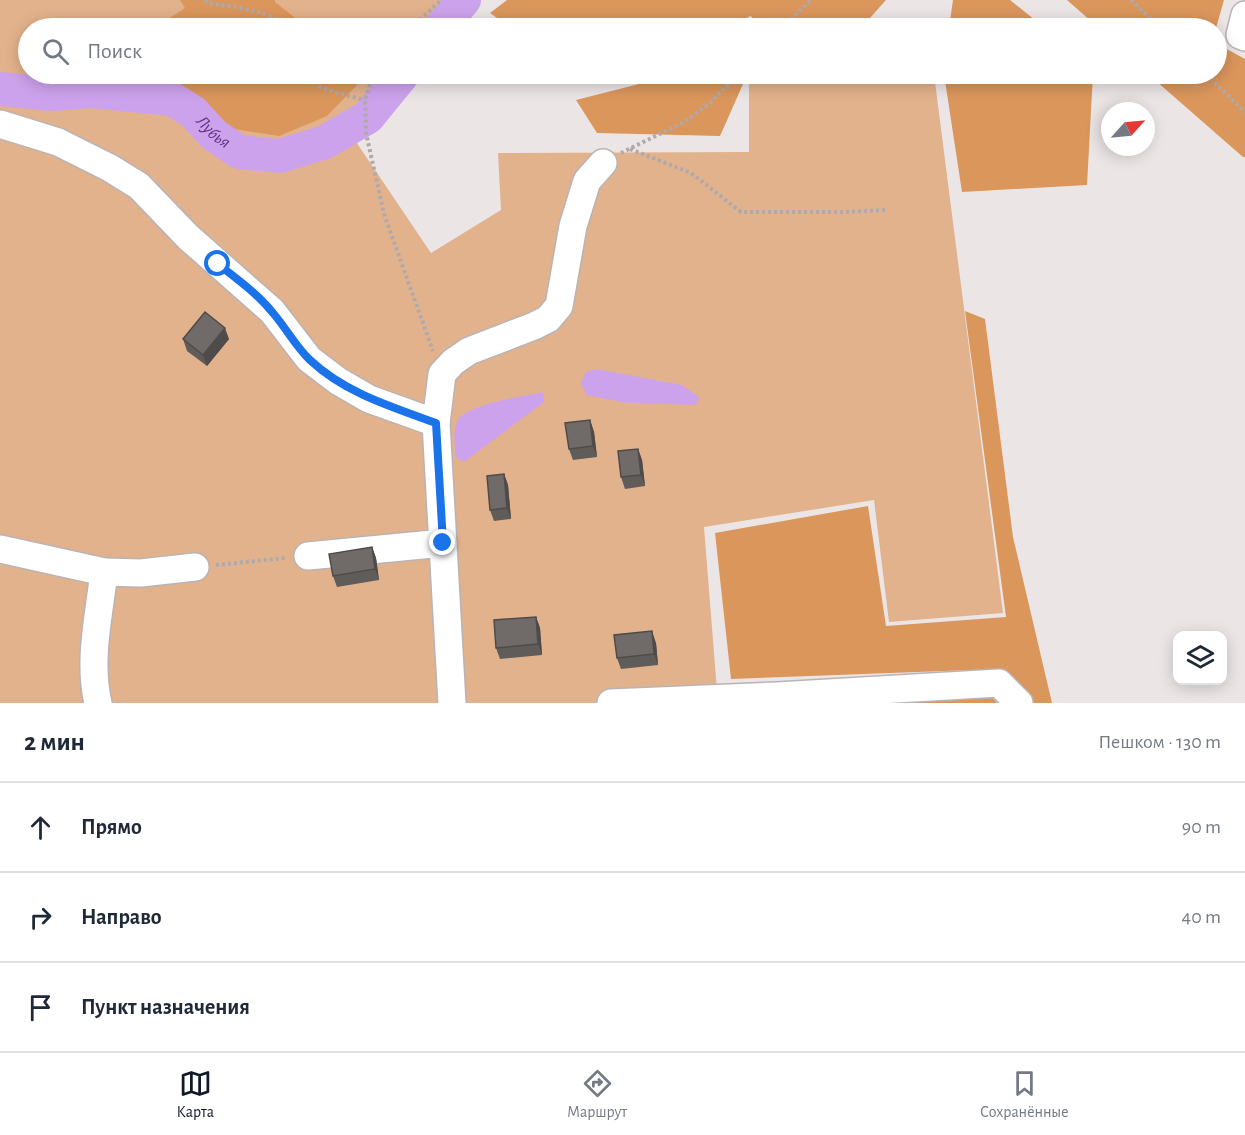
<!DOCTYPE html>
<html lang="ru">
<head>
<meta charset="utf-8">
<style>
	:root { --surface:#fff; --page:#f2f2f3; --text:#1f2937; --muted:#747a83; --line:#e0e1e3; --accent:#111827 }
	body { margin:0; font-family:"Alegreya Sans",sans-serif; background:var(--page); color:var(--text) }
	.controls { position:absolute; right:18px; bottom:18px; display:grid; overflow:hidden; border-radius:12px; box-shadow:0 3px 15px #0003 }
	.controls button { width:54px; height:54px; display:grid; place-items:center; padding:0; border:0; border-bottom:2px solid var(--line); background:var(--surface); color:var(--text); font:30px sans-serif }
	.compass { position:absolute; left:1101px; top:102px; width:54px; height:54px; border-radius:50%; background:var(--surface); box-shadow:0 3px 15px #0003; rotate:63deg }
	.stop { position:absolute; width:18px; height:18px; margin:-14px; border:4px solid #1a73e8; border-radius:50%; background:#fff }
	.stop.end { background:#1a73e8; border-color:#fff; box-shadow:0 2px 6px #0008 }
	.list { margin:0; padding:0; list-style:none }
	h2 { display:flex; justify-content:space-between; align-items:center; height:78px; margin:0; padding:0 24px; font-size:26px }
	h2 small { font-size:20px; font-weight:400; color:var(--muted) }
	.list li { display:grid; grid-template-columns:39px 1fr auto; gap:18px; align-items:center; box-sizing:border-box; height:90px; padding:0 24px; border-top:2px solid var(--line) }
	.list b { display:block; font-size:22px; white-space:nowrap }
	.list em { font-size:20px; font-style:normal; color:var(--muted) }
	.icon { flex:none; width:33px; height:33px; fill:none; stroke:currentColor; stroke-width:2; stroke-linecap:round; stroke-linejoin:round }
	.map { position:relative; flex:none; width:1245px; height:703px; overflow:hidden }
	.search { position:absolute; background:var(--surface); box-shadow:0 3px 15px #0003; left:18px; right:18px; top:18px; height:66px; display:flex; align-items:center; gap:15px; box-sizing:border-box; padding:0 21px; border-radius:33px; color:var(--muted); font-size:22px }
	.sheet { height:348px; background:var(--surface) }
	nav { display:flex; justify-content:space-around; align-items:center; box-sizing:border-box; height:84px; border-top:2px solid var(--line); background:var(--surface); font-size:16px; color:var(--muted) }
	nav a { display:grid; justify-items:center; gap:3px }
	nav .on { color:var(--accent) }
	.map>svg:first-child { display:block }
	.green { fill:#e2b28c }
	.forest { fill:#db965c }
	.water { fill:#cda2ec }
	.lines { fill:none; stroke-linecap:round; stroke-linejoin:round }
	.river { stroke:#cda2ec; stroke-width:34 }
	.minor-casing { stroke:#bab3b5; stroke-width:30 }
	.path { stroke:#afa9aa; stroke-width:4; stroke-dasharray:3 3; stroke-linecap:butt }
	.minor { stroke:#fff; stroke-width:27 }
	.wall { fill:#605c5a }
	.shaded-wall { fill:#4e4b4a }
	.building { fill:#706b69; stroke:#4e4b4a; stroke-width:1.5 }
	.route { stroke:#1a73e8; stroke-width:8 }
	.labels { text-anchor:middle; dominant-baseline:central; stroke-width:5; stroke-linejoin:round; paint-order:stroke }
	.water-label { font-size:18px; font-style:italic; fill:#632f84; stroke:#f9f2f3 }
</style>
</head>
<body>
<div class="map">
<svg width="1245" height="703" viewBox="0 0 1245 703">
	<rect width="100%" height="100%" fill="#ece5e6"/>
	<polygon class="green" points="0,0 456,0 429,28 28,28 28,74 387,74 342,121 431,253 501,210 498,153 749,152 749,83 863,74 934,74 1003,613 889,622 874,500 704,527 718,703 0,703"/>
	<g class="forest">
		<polygon points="180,0 275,0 275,2 308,28 155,28 185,8"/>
		<polygon points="507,0 886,0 861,28 766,28 750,16 734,28 617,28 615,25 607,28 511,28 490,13"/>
		<polygon points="953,0 1010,0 1045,28 949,28"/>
		<polygon points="1067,0 1224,0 1216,28 1099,28"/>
		<polygon points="1217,35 1223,47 1245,59 1245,157 1243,157 1148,74 1216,74"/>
		<polygon points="113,74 356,74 362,80 327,116 279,136 228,128 193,95 164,87 107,80"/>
		<polygon points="643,74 746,74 747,75 720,136 597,133 576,100 647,82"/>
		<polygon points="944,74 1093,74 1087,185 962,192"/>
		<polygon points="965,311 985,319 1013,537 1052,703 1033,703 999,669 731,679 715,533 868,506 886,626 1006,617"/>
		<polygon points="992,697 997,703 875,703"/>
	</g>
	<g class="water">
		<polygon points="596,369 682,385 700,398 695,405 627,403 586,395 581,383 586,372"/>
		<path d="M 543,392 L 544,402 L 464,462 L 456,457 C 455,445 452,431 458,420 C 468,404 525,396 543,392 Z"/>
	</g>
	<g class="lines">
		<g class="river">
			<polyline points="440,28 464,0"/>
			<path id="s1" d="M 0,89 L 52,94 L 90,91 L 172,99 L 193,112 L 214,135 L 239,152 L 280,156 L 325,142 L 368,117 L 403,74"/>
		</g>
		<defs>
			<g id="minor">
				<polyline points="1245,15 1240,35 1245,37"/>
				<polyline points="0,124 58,142 110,168 139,186 188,237 272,311 309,359 338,381 369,399 436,423"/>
				<path d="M 0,549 L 104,572 C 99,615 88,661 98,703"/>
				<polyline points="308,556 443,543"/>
				<polyline points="104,572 141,573 195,567"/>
				<polyline points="452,703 436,423 442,374 453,362 469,351 534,326 548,319 559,306 573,226 587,181 603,163"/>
				<polyline points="611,703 777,696 999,683 1019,703"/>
			</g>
		</defs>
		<use href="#minor" class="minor-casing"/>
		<g class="path">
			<path d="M 205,0 L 209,3 C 234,7 272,11 291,28"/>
			<polyline points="1131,0 1160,28"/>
			<polyline points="411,28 441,0"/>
			<polyline points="782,28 811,0"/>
			<polyline points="322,74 319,86 333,92 365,100"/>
			<polyline points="376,74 370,84 365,100 366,133 384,214 433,351"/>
			<polyline points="1206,74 1245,112"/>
			<polyline points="630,149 691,173 741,212 841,212 887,210"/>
			<polyline points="621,153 684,122 709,104 738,74"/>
			<polyline points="216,565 286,558"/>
		</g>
		<use href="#minor" class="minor"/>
	</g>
	<g class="wall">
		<polygon points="183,339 229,339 207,366 187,351"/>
		<polygon points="590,420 594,432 597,457 573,460 569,449"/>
		<polygon points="638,449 642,460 645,486 625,489 621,477"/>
		<polygon points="504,474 508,485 511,519 494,521 490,510"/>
		<polygon points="372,547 376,558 379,580 337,587 333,576"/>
		<polygon points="536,617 540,628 542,655 500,659 496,648"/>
		<polygon points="656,643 658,665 621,669 617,658"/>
	</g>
	<g class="shaded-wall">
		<polygon points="225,328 229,339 207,366 203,355"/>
		<polygon points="590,420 594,432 597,457 593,446"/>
		<polygon points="638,449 642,460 645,486 641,475"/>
		<polygon points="504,474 508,485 511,519 507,508"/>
		<polygon points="372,547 376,558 379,580 375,569"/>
		<polygon points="536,617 540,628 542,655 538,644"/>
		<polygon points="652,631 656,643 658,665 654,654"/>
	</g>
	<g class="building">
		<polygon points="205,312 225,328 203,355 183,339"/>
		<polygon points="590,420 593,446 569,449 565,423"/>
		<polygon points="638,449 641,475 621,477 618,451"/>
		<polygon points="504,474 507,508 490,510 487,476"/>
		<polygon points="372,547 375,569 333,576 329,554"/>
		<polygon points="536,617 538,644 496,648 494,620"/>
		<polygon points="652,631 654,654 617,658 614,635"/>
	</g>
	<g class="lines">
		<path class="route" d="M 218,264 C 237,279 258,294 273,313 C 286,328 296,347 310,360 C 345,393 392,407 436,423 L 443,543"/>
	</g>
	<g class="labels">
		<g class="water-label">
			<text stroke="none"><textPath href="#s1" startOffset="226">Лубья</textPath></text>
		</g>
	</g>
</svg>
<div class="controls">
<button><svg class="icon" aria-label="layers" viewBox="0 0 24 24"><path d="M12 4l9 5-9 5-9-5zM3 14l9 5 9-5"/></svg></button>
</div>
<svg class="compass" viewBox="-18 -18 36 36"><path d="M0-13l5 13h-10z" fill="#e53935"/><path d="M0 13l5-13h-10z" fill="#747a83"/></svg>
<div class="stop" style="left:218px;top:264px"></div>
<div class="stop end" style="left:443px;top:543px"></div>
<div class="search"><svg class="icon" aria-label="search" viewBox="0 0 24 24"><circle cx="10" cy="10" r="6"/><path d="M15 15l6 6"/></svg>Поиск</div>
</div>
<section class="sheet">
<h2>2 мин<small>Пешком · 130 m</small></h2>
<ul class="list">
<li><svg class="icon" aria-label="ahead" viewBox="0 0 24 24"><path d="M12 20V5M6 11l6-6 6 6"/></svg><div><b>Прямо</b></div><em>90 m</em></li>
<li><svg class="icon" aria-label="right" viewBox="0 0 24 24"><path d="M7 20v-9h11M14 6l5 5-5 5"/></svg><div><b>Направо</b></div><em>40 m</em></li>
<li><svg class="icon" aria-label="arrive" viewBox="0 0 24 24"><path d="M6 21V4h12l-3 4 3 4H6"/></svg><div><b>Пункт назначения</b></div></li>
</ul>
</section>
<nav>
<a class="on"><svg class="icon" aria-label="map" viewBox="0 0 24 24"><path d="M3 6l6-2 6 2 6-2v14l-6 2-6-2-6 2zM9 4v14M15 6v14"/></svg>Карта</a>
<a><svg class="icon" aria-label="directions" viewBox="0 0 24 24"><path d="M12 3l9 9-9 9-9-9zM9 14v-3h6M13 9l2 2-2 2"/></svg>Маршрут</a>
<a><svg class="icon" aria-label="saved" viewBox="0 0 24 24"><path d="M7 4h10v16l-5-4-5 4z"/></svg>Сохранённые</a>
</nav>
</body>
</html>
